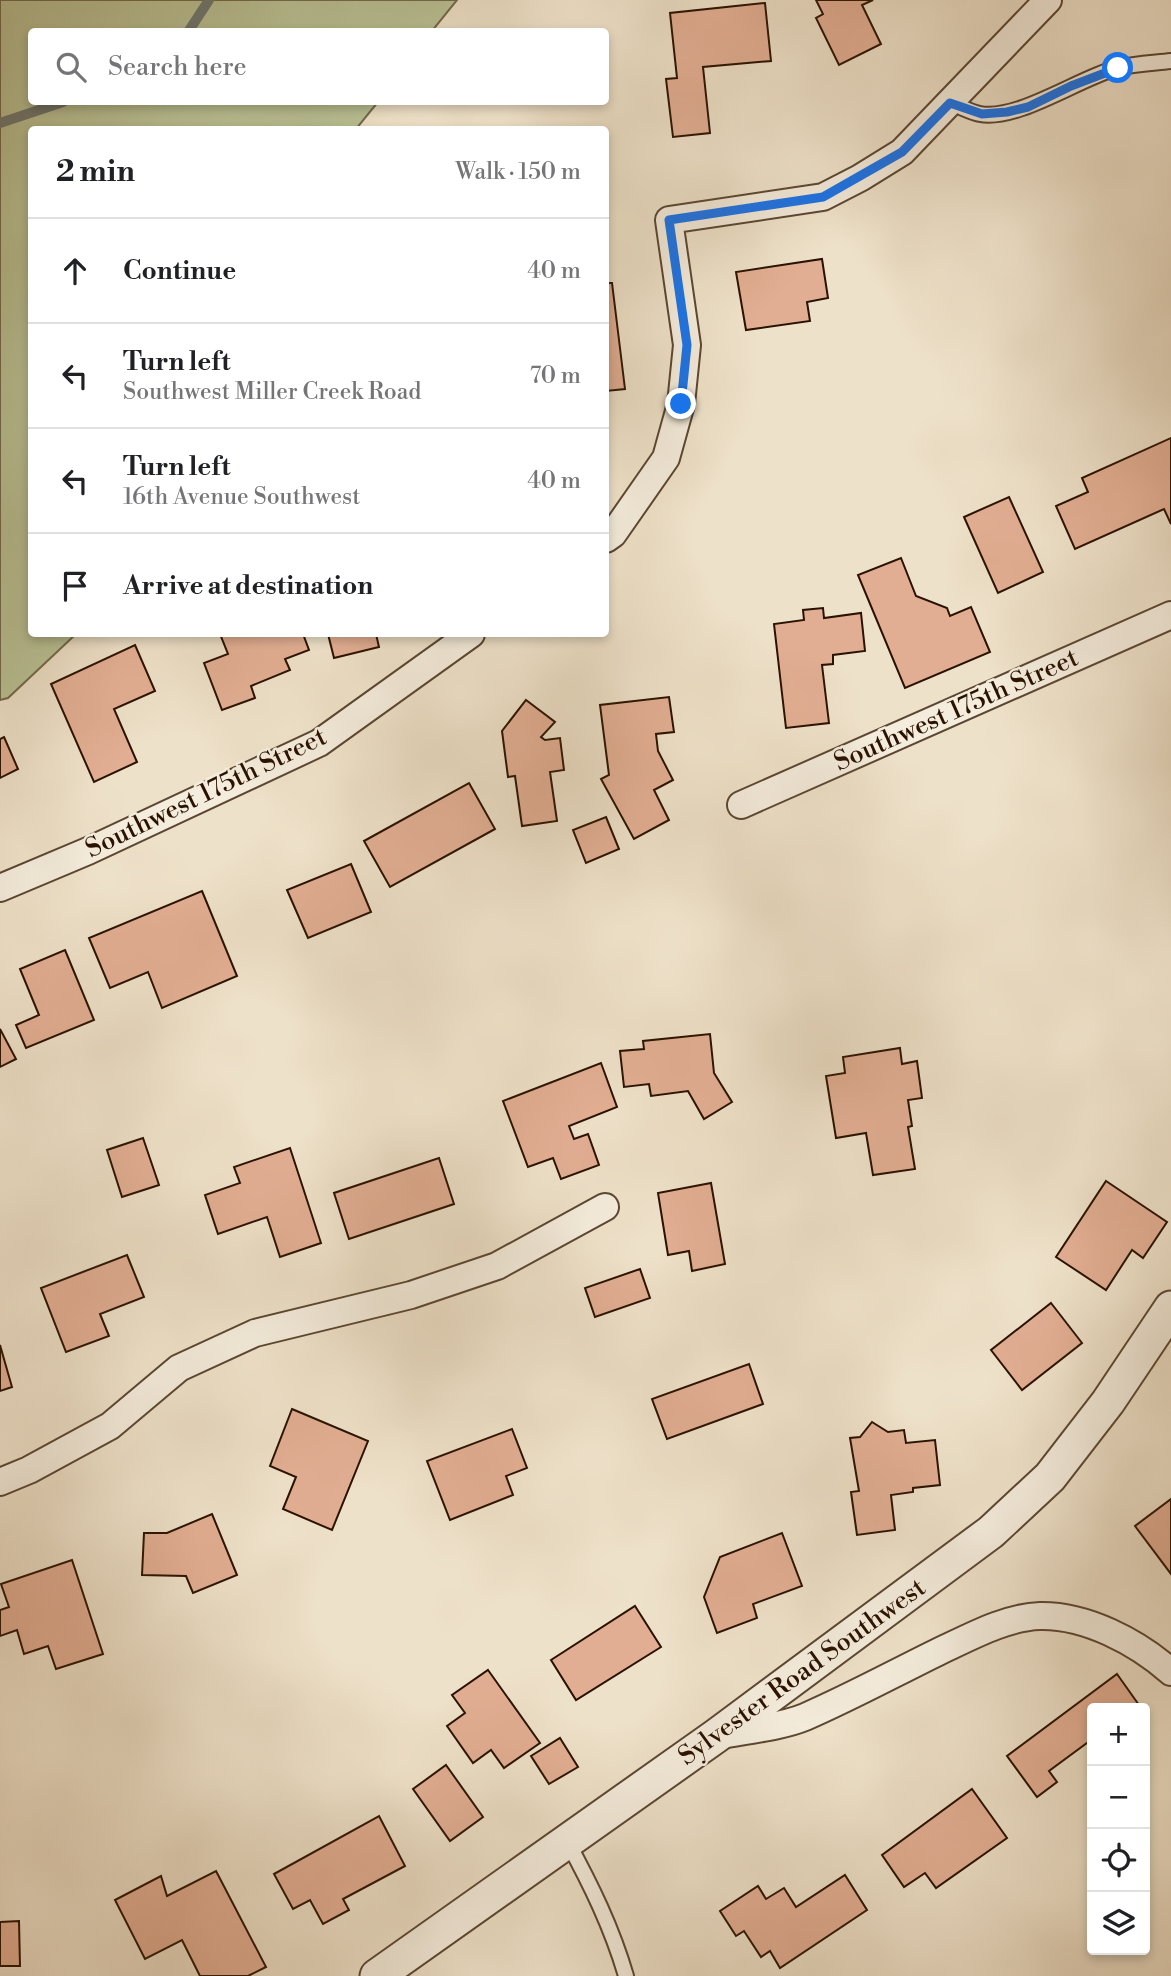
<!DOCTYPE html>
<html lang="en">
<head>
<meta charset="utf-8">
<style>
	:root { --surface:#fff; --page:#f2f2f2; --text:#202124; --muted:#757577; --line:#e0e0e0 }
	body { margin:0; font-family:"Libre Bodoni",serif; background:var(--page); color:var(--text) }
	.controls { position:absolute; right:21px; bottom:21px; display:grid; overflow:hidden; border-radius:7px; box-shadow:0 4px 10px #0003 }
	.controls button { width:63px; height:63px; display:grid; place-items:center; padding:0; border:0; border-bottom:2px solid var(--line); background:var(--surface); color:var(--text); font:35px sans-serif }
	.stop { position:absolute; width:21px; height:21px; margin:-16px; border:5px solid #1a73e8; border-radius:50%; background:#fff }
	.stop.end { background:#1a73e8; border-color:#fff; box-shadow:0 2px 7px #0008 }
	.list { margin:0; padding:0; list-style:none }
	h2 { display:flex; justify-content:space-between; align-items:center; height:91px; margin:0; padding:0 28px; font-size:30px }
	h2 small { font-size:23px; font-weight:400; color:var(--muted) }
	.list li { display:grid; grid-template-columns:46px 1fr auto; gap:21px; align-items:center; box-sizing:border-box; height:105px; padding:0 28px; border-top:2px solid var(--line) }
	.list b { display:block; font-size:26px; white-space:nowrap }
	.list p { margin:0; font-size:23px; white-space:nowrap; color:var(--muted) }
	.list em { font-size:23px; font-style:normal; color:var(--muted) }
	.icon { flex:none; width:38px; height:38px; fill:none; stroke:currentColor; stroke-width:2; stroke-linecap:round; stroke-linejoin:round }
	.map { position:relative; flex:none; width:1171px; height:1976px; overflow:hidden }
	.search { position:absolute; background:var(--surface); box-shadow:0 4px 10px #0003; left:28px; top:28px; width:581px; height:77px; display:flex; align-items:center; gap:18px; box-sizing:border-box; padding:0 24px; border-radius:7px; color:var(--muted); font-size:26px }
	.panel { position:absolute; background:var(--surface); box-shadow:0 4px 10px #0003; left:28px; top:126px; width:581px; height:511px; border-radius:7px }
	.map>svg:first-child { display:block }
	.green { fill:#b9c296; stroke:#726a4b; stroke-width:2 }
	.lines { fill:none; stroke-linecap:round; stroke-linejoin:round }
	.stream { stroke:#6e7872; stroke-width:10 }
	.building { fill:#e2ae93; stroke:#2a1200; stroke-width:2 }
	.service-casing { stroke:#5b4632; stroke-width:18 }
	.minor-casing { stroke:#5b4632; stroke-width:30 }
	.tertiary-casing { stroke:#5b4632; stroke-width:37 }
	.service { stroke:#f4ecdc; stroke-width:14 }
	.minor { stroke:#f4ecdc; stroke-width:26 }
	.tertiary { stroke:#f4ecdc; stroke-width:33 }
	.route { stroke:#1a73e8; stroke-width:9 }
	.labels { text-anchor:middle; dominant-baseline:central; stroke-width:5; stroke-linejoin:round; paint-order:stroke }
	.street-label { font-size:26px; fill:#2a1200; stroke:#f4ecdc }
</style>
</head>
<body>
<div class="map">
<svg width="1171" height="1976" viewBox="0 0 1171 1976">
	<rect width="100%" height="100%" fill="#eee1c9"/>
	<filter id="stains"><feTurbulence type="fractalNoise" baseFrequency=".00286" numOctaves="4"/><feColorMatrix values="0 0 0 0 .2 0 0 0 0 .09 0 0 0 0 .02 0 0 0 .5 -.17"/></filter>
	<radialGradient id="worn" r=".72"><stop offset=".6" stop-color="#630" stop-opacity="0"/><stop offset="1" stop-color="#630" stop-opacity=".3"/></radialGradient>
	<polygon class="green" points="0,0 457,0 432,31 32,32 32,102 378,102 356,129 32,130 32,634 76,634 8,698 0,700"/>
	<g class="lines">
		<g class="stream">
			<polyline points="188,32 209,0"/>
			<polyline points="0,123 63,102"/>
		</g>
	</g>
	<g class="building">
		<polygon points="816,0 873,0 862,5 881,44 839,65 816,18 823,14"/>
		<polygon points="765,3 771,61 703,67 710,133 673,137 666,79 677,78 670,13"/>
		<polygon points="822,259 828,298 807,302 810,321 746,330 736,272"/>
		<polygon points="606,283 612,283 625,389 606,391"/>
		<polygon points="1171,438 1171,524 1164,509 1075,549 1056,506 1088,492 1082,478"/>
		<polygon points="1009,497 1043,572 998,593 964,517"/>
		<polygon points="901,558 916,596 947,608 950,616 971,607 990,652 905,688 858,575"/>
		<polygon points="823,608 824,618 861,613 865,651 833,655 833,664 822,665 829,723 786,728 774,624 804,620 803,610"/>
		<polygon points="220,634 303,634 309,650 285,659 290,670 251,686 255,698 222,710 204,663 228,654"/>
		<polygon points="328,634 376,634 379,647 334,658"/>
		<polygon points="135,645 155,691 114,709 137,762 94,782 51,684"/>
		<polygon points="669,697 674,732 656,734 658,751 673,780 654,790 669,820 634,839 601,779 609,775 600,705"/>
		<polygon points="526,700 555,722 541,737 545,740 560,738 564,770 550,772 557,821 522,826 515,776 508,777 502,731"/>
		<polygon points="4,737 18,769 0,778 0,739"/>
		<polygon points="469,783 495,829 390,887 364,841"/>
		<polygon points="606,817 619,849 586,863 573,830"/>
		<polygon points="351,864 371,912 308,938 287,890"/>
		<polygon points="202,891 237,976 162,1008 148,972 110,988 89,938"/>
		<polygon points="65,950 94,1020 26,1048 16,1025 39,1015 20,969"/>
		<polygon points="0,1029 16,1059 0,1067"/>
		<polygon points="710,1034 714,1073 732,1102 704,1119 688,1091 651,1096 649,1084 624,1087 620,1051 644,1049 643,1041"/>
		<polygon points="900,1048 902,1064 917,1061 922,1098 908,1100 912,1126 908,1127 915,1169 873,1175 866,1133 836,1138 826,1076 845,1073 843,1057"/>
		<polygon points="601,1063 617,1107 569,1126 574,1139 588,1134 599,1165 561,1179 553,1158 528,1167 503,1101"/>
		<polygon points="143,1138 159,1185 122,1197 107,1150"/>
		<polygon points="290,1148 321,1243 280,1257 267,1217 218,1234 205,1195 240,1183 234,1167"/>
		<polygon points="439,1158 454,1204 349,1239 334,1193"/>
		<polygon points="1106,1181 1167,1222 1143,1258 1132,1250 1106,1290 1056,1257"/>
		<polygon points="711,1183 725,1264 692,1271 689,1251 668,1255 658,1193"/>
		<polygon points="127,1255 144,1297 100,1314 109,1336 66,1352 41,1288"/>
		<polygon points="640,1269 650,1298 595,1317 585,1288"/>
		<polygon points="1051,1303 1082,1343 1022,1390 991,1350"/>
		<polygon points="0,1345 12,1387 0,1391"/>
		<polygon points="749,1364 763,1404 667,1439 652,1399"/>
		<polygon points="292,1409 368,1441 332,1530 283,1509 296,1477 270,1466"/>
		<polygon points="872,1422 888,1432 904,1430 906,1443 935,1440 940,1485 913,1488 913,1492 891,1495 895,1530 857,1535 851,1492 859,1491 850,1438 860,1437"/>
		<polygon points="512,1429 527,1468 506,1476 513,1495 450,1520 427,1461"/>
		<polygon points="1171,1499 1171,1574 1135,1526"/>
		<polygon points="212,1514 237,1575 193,1593 186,1576 142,1575 144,1533 167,1533"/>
		<polygon points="782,1533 802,1586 753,1604 757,1618 717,1633 704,1597 720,1557"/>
		<polygon points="72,1560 103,1654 56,1669 48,1646 24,1654 17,1630 0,1636 0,1610 9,1607 1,1584"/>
		<polygon points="635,1606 661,1647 576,1700 551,1660"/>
		<polygon points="488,1670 540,1743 504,1768 491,1750 473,1763 447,1726 465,1713 452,1695"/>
		<polygon points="1117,1674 1139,1705 1135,1708 1092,1708 1092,1742 1091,1740 1049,1771 1057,1782 1037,1797 1007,1756"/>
		<polygon points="560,1738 578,1767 549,1784 531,1756"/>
		<polygon points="446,1765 483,1817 450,1841 413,1789"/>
		<polygon points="972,1789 1007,1838 936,1888 925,1873 904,1887 882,1855"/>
		<polygon points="379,1816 405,1866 343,1899 349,1910 323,1924 310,1900 293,1909 274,1874"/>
		<polygon points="216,1871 266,1967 248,1976 200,1976 182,1940 145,1959 115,1900 161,1876 167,1896"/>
		<polygon points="845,1875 867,1910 780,1968 770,1951 761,1957 744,1931 736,1936 720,1911 758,1886 766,1899 784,1888 796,1907"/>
		<polygon points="19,1921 20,1966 0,1966 0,1922"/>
	</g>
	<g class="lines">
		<defs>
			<g id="service">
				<path d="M 950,103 C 960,106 970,112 980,114 C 1018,121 1079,78 1117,68 C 1134,64 1154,63 1171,61"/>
				<path d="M 567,1841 C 591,1885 612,1928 626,1976"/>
			</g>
			<g id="minor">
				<polyline points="606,539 613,534 666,458 681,404 687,345 669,220 823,197 860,178 902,152 1048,0"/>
				<polyline points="741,805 1171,615"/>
				<polyline points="0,888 88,851 319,743 471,634"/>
				<polyline points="0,1482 29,1470 110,1426 179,1368 255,1333 411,1295 497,1266 605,1207"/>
				<path d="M 721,1735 C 747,1730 781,1727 805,1717 C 851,1697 895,1673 940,1651 C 970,1637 1006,1617 1040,1616 C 1086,1615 1137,1642 1171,1672"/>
			</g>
			<polyline id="tertiary" points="377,1976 716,1736 991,1532 1050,1477 1108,1402 1171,1308"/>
		</defs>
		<use href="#service" class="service-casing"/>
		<use href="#minor" class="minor-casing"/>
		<use href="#tertiary" class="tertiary-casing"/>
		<use href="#service" class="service"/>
		<use href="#minor" class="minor"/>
		<use href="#tertiary" class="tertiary"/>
	</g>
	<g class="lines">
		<polyline class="route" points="681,404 687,345 669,220 823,197 902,152 950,103 982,114 1007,112 1028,107 1071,86 1118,68"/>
	</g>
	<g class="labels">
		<g class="street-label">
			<text transform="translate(956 710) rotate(-24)">Southwest 175th Street</text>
			<text transform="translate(206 793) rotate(-26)">Southwest 175th Street</text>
			<text transform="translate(802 1672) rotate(-36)">Sylvester Road Southwest</text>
		</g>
	</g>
	<rect width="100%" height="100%" filter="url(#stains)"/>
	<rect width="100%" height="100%" fill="url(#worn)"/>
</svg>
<div class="controls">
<button>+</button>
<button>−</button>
<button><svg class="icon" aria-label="locate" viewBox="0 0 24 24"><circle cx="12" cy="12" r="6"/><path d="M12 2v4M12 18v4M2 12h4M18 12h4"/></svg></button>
<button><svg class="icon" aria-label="layers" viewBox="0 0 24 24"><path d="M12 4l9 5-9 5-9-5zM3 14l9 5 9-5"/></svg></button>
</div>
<div class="stop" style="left:1118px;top:68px"></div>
<div class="stop end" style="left:681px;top:404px"></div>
<div class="search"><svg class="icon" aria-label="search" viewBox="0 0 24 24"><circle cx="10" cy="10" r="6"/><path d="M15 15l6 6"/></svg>Search here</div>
<section class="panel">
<h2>2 min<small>Walk · 150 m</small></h2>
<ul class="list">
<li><svg class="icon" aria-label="ahead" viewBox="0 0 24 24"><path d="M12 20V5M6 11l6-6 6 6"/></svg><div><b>Continue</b></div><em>40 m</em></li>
<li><svg class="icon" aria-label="left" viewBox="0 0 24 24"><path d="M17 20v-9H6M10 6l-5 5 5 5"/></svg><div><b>Turn left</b><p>Southwest Miller Creek Road</p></div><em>70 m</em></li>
<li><svg class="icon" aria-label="left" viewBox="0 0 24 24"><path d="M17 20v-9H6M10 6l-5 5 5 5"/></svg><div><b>Turn left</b><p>16th Avenue Southwest</p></div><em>40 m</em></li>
<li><svg class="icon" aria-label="arrive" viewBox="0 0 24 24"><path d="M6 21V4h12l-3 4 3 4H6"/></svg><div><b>Arrive at destination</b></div></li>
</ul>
</section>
</div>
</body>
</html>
